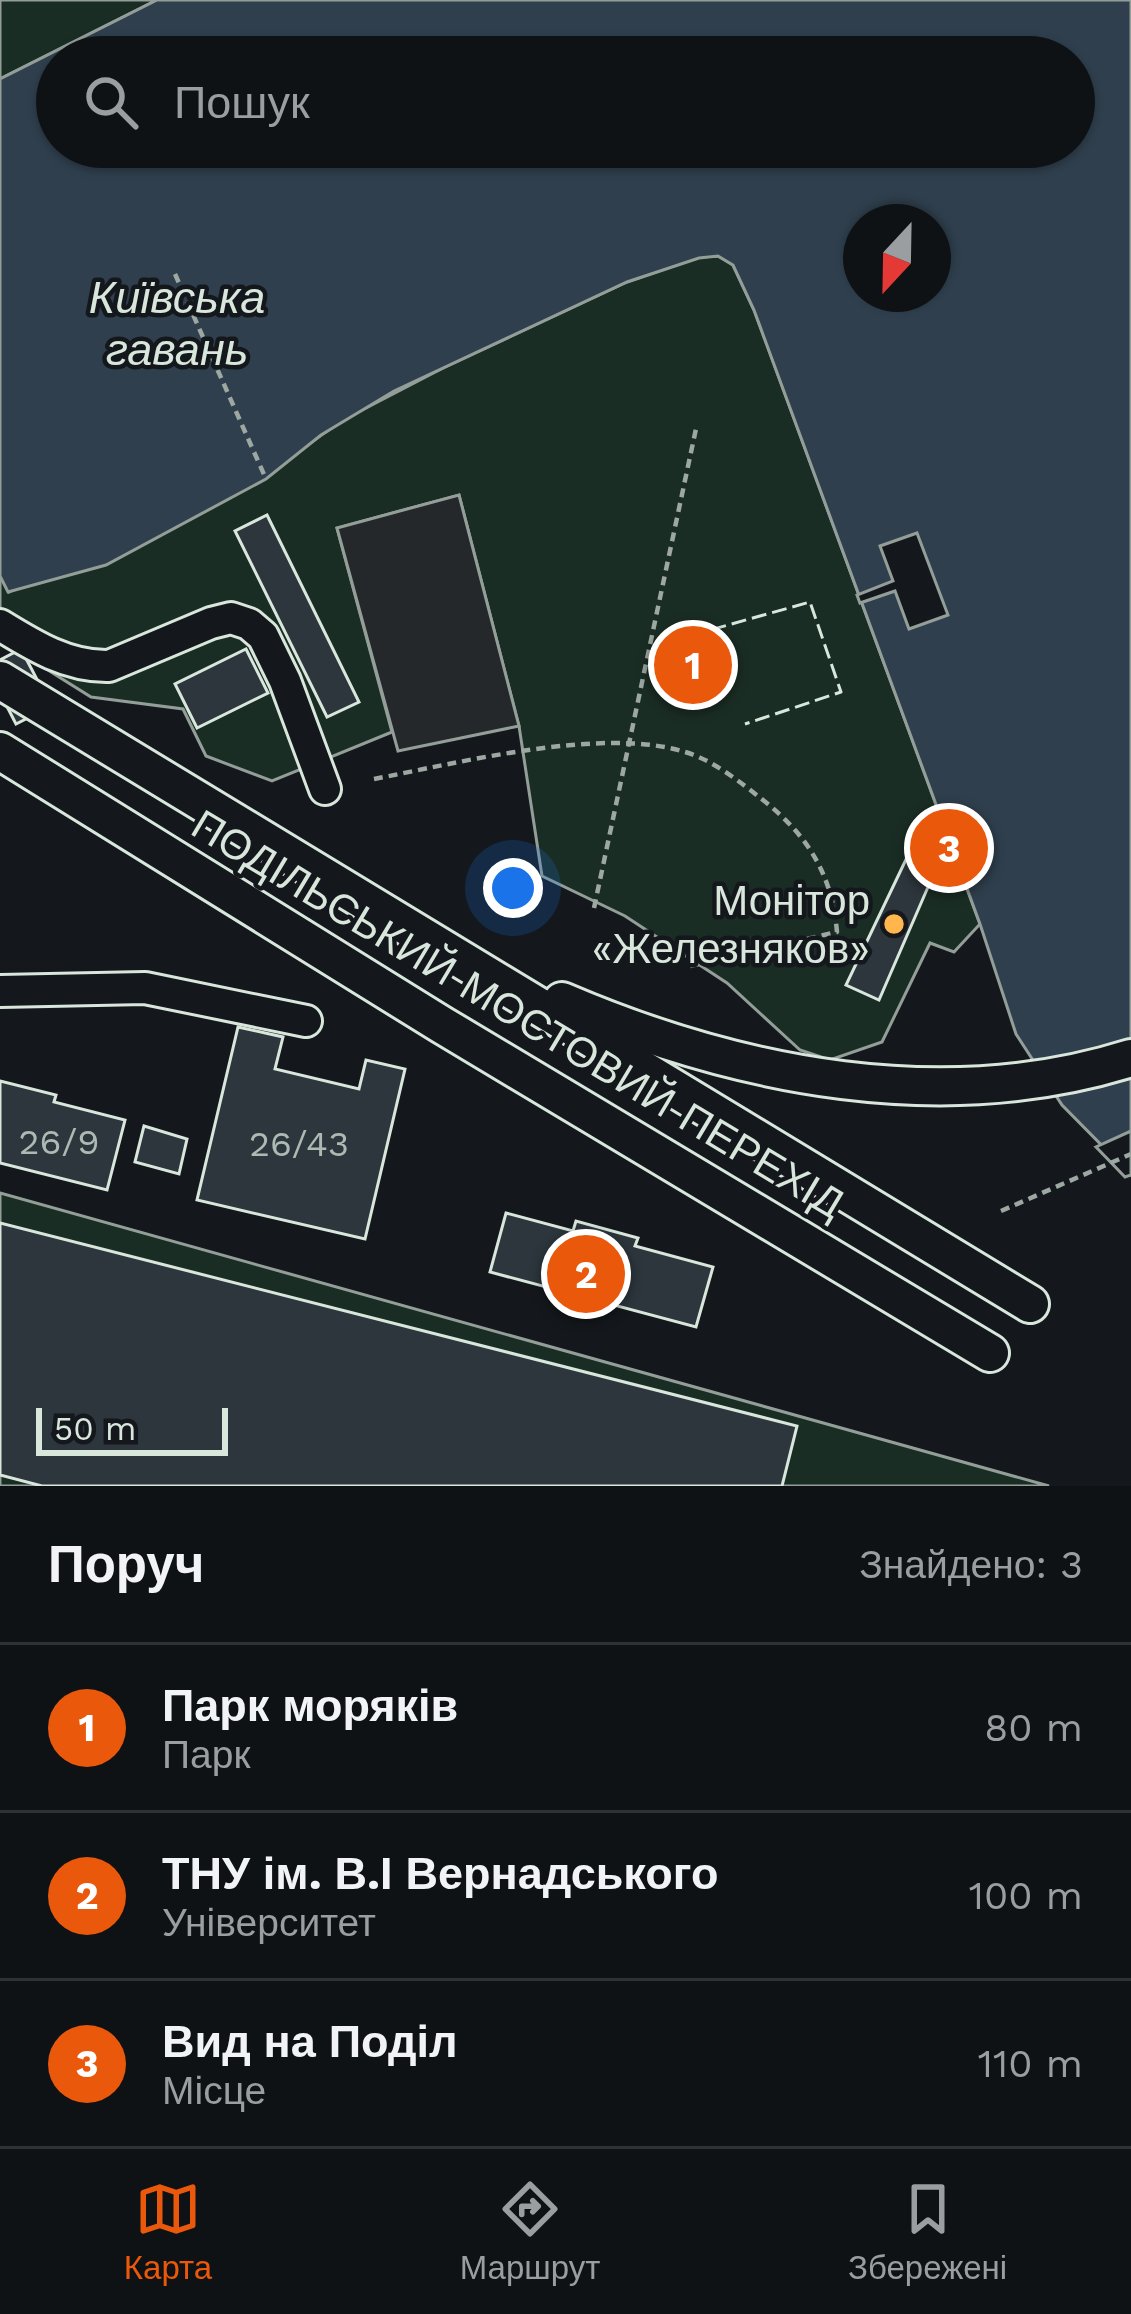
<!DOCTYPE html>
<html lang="uk">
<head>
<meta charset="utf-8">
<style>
	:root { --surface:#0f1215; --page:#181b1e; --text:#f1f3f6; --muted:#9b9ea0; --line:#2f3234; --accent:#ea580c }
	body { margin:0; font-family:"Work Sans",sans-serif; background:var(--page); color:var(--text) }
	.compass { position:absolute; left:843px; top:204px; width:108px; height:108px; border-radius:50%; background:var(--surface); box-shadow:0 3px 9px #0004; rotate:202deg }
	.scale { position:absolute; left:36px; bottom:30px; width:192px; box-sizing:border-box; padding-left:12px; border:6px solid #d8e6dc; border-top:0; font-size:33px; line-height:42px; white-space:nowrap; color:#d8e6dc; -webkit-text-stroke:9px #14181c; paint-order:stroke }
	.you { position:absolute; left:513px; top:888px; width:42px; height:42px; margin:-30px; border:9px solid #fff; border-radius:50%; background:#1a73e8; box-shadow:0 0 0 18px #1a73e833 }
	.badge { display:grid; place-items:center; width:78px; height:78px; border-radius:50%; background:var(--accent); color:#fff; font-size:39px; font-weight:700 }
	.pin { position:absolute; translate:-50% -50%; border:6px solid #fff; box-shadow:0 3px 12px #0006 }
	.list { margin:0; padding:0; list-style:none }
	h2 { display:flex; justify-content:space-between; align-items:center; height:156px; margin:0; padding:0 48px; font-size:51px }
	h2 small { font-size:39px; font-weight:400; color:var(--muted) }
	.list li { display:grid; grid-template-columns:78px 1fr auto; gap:36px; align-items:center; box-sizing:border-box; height:168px; padding:0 48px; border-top:3px solid var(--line) }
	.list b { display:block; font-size:45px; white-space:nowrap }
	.list p { margin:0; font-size:39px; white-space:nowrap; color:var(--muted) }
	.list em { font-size:39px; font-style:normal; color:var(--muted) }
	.icon { flex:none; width:66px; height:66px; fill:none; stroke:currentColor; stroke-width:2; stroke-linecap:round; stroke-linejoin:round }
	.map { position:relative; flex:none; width:1131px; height:1486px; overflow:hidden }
	.search { position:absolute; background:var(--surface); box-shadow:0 3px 9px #0004; left:36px; right:36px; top:36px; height:132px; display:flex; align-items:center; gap:30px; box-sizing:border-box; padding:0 42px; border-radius:66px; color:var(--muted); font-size:45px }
	.sheet { height:660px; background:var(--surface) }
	nav { display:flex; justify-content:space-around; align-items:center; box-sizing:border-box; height:168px; border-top:3px solid var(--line); background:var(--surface); font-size:33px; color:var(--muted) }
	nav a { display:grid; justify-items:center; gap:6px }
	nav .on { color:var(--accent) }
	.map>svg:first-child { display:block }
	.green { fill:#1a2d24; stroke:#939e99; stroke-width:3 }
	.parking { fill:#24282b; stroke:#939e99; stroke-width:3 }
	.water { fill:#2f3f4d; stroke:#939e99; stroke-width:3; fill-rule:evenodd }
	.pier { fill:#14181c; stroke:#939e99; stroke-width:3 }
	.building { fill:#2c363c; stroke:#d8e6dc; stroke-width:3 }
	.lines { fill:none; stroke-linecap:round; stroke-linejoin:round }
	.minor-casing { stroke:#d8e6dc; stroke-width:36 }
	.major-casing { stroke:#d8e6dc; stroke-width:42 }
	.path { stroke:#9da8a2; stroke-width:4.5; stroke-dasharray:9 6; stroke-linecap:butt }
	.minor { stroke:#14181c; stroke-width:30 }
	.major { stroke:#14181c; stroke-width:36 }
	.fence { stroke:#d8e6dc; stroke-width:3; stroke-dasharray:15 6; stroke-linecap:butt }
	.poi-dot { fill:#ffb74d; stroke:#14181c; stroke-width:4.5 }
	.labels { text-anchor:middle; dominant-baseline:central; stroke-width:9; stroke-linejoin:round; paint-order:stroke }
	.number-label { font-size:36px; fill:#adbab4 }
	.poi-label { font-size:42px; fill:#d8e6dc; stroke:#14181c; text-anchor:end }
	.street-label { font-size:42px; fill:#d8e6dc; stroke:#14181c }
	.water-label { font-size:45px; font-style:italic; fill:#d8e6dc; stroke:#14181c }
</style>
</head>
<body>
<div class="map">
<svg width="1131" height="1486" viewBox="0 0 1131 1486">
	<rect width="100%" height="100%" fill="#14181c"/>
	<g class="green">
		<polygon points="0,0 157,0 0,79"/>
		<polygon points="718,256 733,265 754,310 980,924 954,952 930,943 882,1042 830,1060 800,1050 727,983 625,916 542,876 519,726 459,495 337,528 392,732 272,781 206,756 183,709 91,697 0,640 0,576 9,592 293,455 343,420 445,367 627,282 699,257"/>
		<polygon points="0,1193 1049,1486 0,1486"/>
	</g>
	<polygon class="parking" points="459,495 519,726 398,751 337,528"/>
	<path class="water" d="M 157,0 L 1131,0 L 1131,1175 L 1062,1105 L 1016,1034 L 980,924 L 754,310 L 733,265 L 718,256 L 699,258 L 627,282 L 394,391 L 321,435 L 266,479 L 106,565 L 8,592 L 0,576 L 0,79 ZM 57,57 L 1074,57 L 1074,147 L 57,147 ZM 861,222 L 933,222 L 933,294 L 861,294 Z"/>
	<g class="pier">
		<polygon points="917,533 948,615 909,629 895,591 860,603 857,595 893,581 880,546"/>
		<polygon points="1131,1131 1131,1175 1125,1177 1096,1147"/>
	</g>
	<g class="building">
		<polygon points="267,515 359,702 327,717 235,531"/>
		<polygon points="21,649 51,706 16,724 0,693 0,660"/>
		<polygon points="246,649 268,693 197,728 175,684"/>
		<polygon points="939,826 938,864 879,1000 846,985 911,849"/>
		<polygon points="238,1027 283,1037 275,1069 359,1089 366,1060 405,1069 365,1239 197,1200"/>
		<polygon points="0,1081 56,1095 54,1102 125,1120 107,1190 0,1163"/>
		<polygon points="144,1126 187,1139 179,1174 135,1162"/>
		<polygon points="506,1213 573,1231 576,1221 638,1238 635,1246 713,1267 696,1327 490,1272"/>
		<polygon points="0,1223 797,1426 782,1486 42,1486 0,1475"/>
	</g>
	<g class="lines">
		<defs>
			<g id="minor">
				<path d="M 0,625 C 34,646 68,667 109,666 L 211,623 L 231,618 L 249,624 L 263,636 L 285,681 L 325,789"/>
				<polyline points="0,991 145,988 306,1021"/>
			</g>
			<g id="major">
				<polyline points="0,680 1030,1304"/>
				<polyline points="0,751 442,1025 990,1353"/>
				<path d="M 562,1001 C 739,1077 944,1117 1131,1058"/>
			</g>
		</defs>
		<use href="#minor" class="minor-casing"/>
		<use href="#major" class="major-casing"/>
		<g class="path">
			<polyline points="175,274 266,479"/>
			<path d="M 374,779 C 458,763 603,726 685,752 C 713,760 740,782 763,800 C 808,836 832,874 837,932 L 690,966"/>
			<polyline points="594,908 697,424"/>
			<polyline points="1001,1211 1131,1154"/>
		</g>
		<use href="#minor" class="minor"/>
		<use href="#major" class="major"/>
		<polyline class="fence" points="671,641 810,602 841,692 745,724"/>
	</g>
	<circle class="poi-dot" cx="894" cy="924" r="12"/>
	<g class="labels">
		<g class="number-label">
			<text x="59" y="1142">26/9</text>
			<text x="299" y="1144">26/43</text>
		</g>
		<g class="poi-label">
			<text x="870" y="900">Монітор<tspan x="870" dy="48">«Железняков»</tspan></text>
		</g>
		<g class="street-label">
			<text transform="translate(518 1014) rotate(31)">ПОДІЛЬСЬКИЙ МОСТОВИЙ ПЕРЕХІД</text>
		</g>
		<g class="water-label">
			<text x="177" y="297">Київська<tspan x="177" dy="52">гавань</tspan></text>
		</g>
	</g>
</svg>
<svg class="compass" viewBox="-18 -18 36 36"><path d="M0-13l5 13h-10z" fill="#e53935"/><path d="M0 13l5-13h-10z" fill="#9b9ea0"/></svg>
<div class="scale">50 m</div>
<div class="you"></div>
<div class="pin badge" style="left:693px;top:665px">1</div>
<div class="pin badge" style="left:586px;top:1274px">2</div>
<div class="pin badge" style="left:949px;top:848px">3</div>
<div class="search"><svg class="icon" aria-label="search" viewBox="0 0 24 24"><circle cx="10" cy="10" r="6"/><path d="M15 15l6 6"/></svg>Пошук</div>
</div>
<section class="sheet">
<h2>Поруч<small>Знайдено: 3</small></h2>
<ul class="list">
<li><span class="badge">1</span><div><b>Парк моряків</b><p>Парк</p></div><em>80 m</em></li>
<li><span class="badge">2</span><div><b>ТНУ ім. В.І Вернадського</b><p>Університет</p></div><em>100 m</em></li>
<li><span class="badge">3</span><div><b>Вид на Поділ</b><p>Місце</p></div><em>110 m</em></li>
</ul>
</section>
<nav>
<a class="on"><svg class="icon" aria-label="map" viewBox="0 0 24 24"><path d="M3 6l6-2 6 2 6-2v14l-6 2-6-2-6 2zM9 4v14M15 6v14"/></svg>Карта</a>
<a><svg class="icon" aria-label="directions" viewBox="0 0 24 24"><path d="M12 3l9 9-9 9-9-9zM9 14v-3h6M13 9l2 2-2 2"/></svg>Маршрут</a>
<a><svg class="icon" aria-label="saved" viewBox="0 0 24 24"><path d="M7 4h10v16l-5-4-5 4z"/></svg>Збережені</a>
</nav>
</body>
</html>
